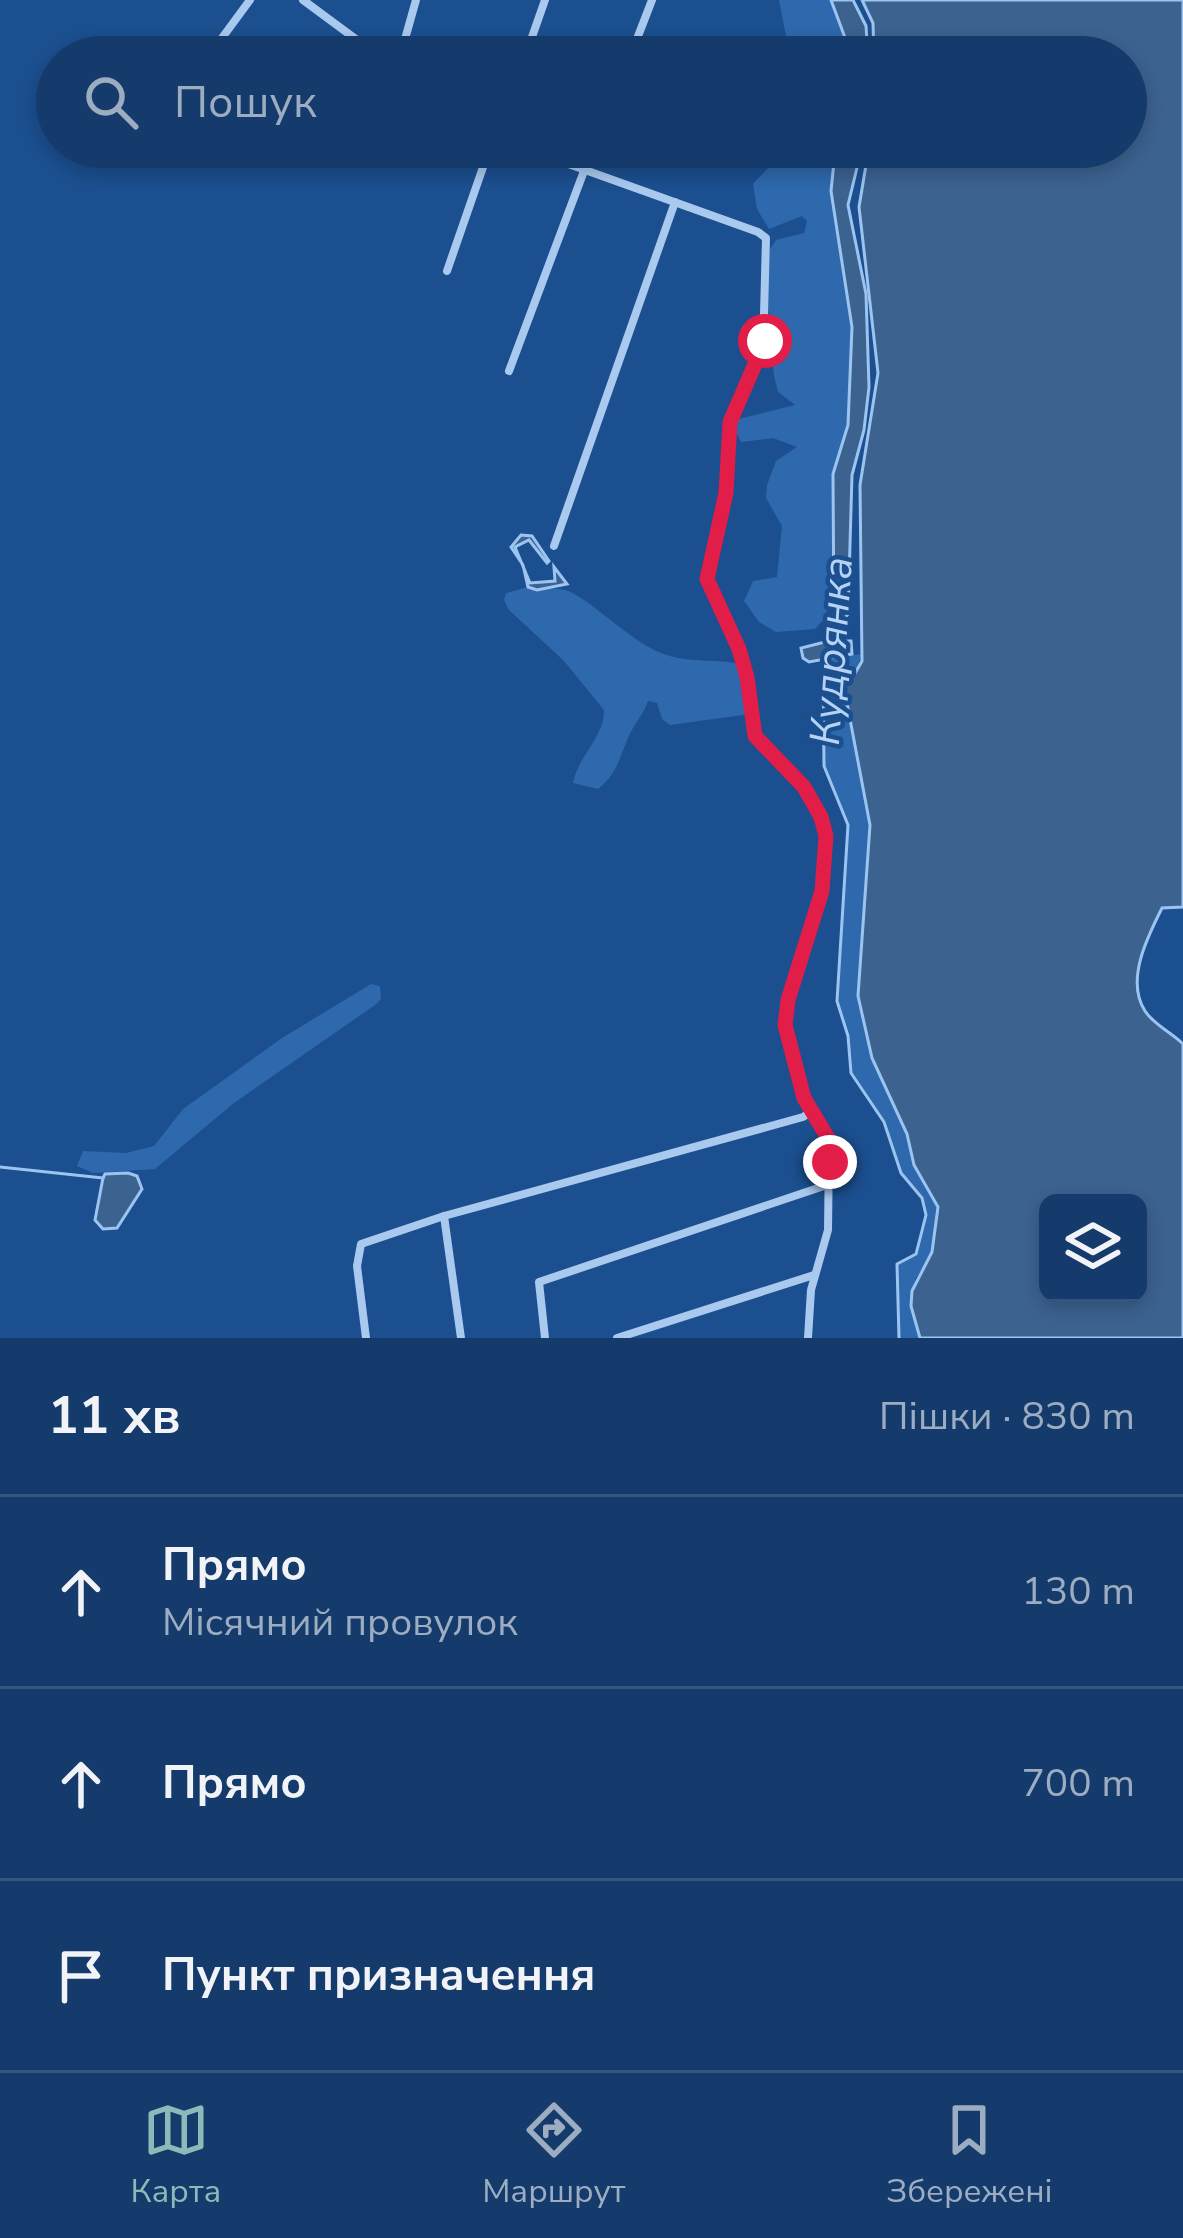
<!DOCTYPE html>
<html lang="uk">
<head>
<meta charset="utf-8">
<style>
	:root { --surface:#143b6b; --page:#1d4271; --text:#f1f3f6; --muted:#9dadc1; --line:#33557e; --accent:#8bbbb9 }
	body { margin:0; font-family:"Nunito Sans",sans-serif; background:var(--page); color:var(--text) }
	.controls { position:absolute; right:36px; bottom:36px; display:grid; overflow:hidden; border-radius:18px; box-shadow:0 6px 18px #0003 }
	.controls button { width:108px; height:108px; display:grid; place-items:center; padding:0; border:0; border-bottom:3px solid var(--line); background:var(--surface); color:var(--text); font:60px sans-serif }
	.stop { position:absolute; width:36px; height:36px; margin:-27px; border:9px solid #e11d48; border-radius:50%; background:#fff }
	.stop.end { background:#e11d48; border-color:#fff; box-shadow:0 3px 12px #0008 }
	.list { margin:0; padding:0; list-style:none }
	h2 { display:flex; justify-content:space-between; align-items:center; height:156px; margin:0; padding:0 48px; font-size:51px }
	h2 small { font-size:39px; font-weight:400; color:var(--muted) }
	.list li { display:grid; grid-template-columns:78px 1fr auto; gap:36px; align-items:center; box-sizing:border-box; height:192px; padding:0 48px; border-top:3px solid var(--line) }
	.list b { display:block; font-size:45px; white-space:nowrap }
	.list p { margin:0; font-size:39px; white-space:nowrap; color:var(--muted) }
	.list em { font-size:39px; font-style:normal; color:var(--muted) }
	.icon { flex:none; width:66px; height:66px; fill:none; stroke:currentColor; stroke-width:2; stroke-linecap:round; stroke-linejoin:round }
	.map { position:relative; flex:none; width:1183px; height:1338px; overflow:hidden }
	.search { position:absolute; background:var(--surface); box-shadow:0 6px 18px #0003; left:36px; right:36px; top:36px; height:132px; display:flex; align-items:center; gap:30px; box-sizing:border-box; padding:0 42px; border-radius:66px; color:var(--muted); font-size:45px }
	.sheet { height:732px; background:var(--surface) }
	nav { display:flex; justify-content:space-around; align-items:center; box-sizing:border-box; height:168px; border-top:3px solid var(--line); background:var(--surface); font-size:33px; color:var(--muted) }
	nav a { display:grid; justify-items:center; gap:6px }
	nav .on { color:var(--accent) }
	.map>svg:first-child { display:block }
	.green { fill:#2e69ad }
	.water { fill:#3c6290; stroke:#9cc4f0; stroke-width:3; fill-rule:evenodd }
	.lines { fill:none; stroke-linecap:round; stroke-linejoin:round }
	.stream { stroke:#9cc4f0; stroke-width:3 }
	.street { stroke:#a9c9ee; stroke-width:8 }
	.route { stroke:#e11d48; stroke-width:15 }
	.labels { text-anchor:middle; dominant-baseline:central; stroke-width:9; stroke-linejoin:round; paint-order:stroke }
	.water-label { font-size:42px; font-style:italic; fill:#b5d3f5; stroke:#1b4f8f }
</style>
</head>
<body>
<div class="map">
<svg width="1183" height="1338" viewBox="0 0 1183 1338">
	<rect width="100%" height="100%" fill="#1b4f8f"/>
	<g class="green">
		<polygon points="779,0 831,0 847,43 848,57 790,57"/>
		<polygon points="788,147 841,147 834,162 836,215 852,327 850,394 848,425 833,475 833,561 826,617 815,629 776,632 759,622 744,601 753,581 777,577 782,526 766,498 767,485 776,461 797,447 773,438 741,442 733,426 735,420 795,405 778,392 774,376 766,287 770,249 776,240 804,233 807,221 802,216 769,229 757,209 753,184"/>
		<path d="M 528,587 C 540,591 552,587 565,590 C 586,595 631,642 661,653 C 691,665 721,657 745,666 L 750,714 L 670,725 L 662,719 L 657,703 L 648,701 C 644,712 639,718 633,728 C 620,751 621,771 598,789 L 573,783 C 578,756 604,738 604,710 L 564,661 L 509,610 L 504,600 L 506,593 Z"/>
		<polygon points="862,654 854,675 844,683 870,825 858,996 872,1058 907,1134 914,1165 938,1207 932,1252 915,1280 911,1307 920,1338 899,1338 897,1264 916,1255 926,1215 922,1198 901,1173 884,1122 851,1073 848,1036 837,1001 848,825 824,766 823,659"/>
		<polygon points="371,984 380,986 381,999 375,1005 234,1103 155,1169 93,1173 77,1166 83,1151 126,1153 154,1146 183,1109 282,1038"/>
	</g>
	<g class="water">
		<polygon points="831,0 853,0 866,26 868,57 848,57 847,43"/>
		<path d="M 862,0 L 1183,0 L 1183,907 L 1162,908 C 1148,936 1125,980 1145,1011 C 1153,1024 1172,1033 1183,1044 L 1183,1338 L 920,1338 L 911,1306 L 912,1291 L 932,1252 L 938,1207 L 914,1165 L 907,1134 L 872,1058 L 858,996 L 870,825 L 843,682 L 854,675 L 862,661 L 860,485 L 878,373 L 859,207 L 869,147 L 1126,147 L 1126,57 L 874,57 L 873,23 ZM 1138,1203 L 1138,1293 L 1048,1293 L 1048,1203 Z"/>
		<polygon points="841,147 862,147 848,205 866,294 869,387 864,430 852,475 848,614 839,627 845,641 851,641 852,654 809,662 803,658 801,648 829,641 834,629 833,474 848,425 852,327 831,191 834,162"/>
		<polygon points="521,535 532,536 549,561 547,563 529,540 515,547 530,583 555,581 554,567 567,584 537,590 528,587 523,565 511,547"/>
		<polygon points="128,1173 137,1176 142,1189 117,1228 103,1229 95,1220 103,1178 105,1174"/>
	</g>
	<g class="lines">
		<g class="stream">
			<polyline points="823,656 824,766 848,825 837,1001 848,1036 851,1073 884,1122 901,1173 922,1198 926,1215 916,1254 897,1264 899,1338"/>
			<polyline points="0,1167 103,1178"/>
		</g>
		<g class="street">
			<polyline points="303,0 380,57"/>
			<polyline points="208,57 250,0"/>
			<polyline points="400,57 416,0"/>
			<polyline points="525,57 545,0"/>
			<polyline points="630,57 652,0"/>
			<polyline points="521,147 758,232 766,238 763,352 730,422 726,493 707,579 739,649 747,677 755,735 804,787 821,817 826,836 827,862 821,897 788,1000 785,1025 804,1098 820,1121 829,1151 828,1230 811,1290 808,1338"/>
			<polyline points="447,271 490,147"/>
			<polyline points="509,371 593,147"/>
			<polyline points="554,546 675,202"/>
			<polyline points="444,1216 461,1338"/>
			<polyline points="366,1338 357,1266 361,1244 444,1216 803,1117 812,1111"/>
			<polyline points="545,1338 539,1282 824,1186 829,1179"/>
			<polyline points="617,1338 814,1275"/>
		</g>
	</g>
	<g class="lines">
		<polyline class="route" points="765,341 730,422 726,493 707,579 739,649 747,677 755,736 804,787 821,817 826,836 822,891 788,1000 785,1025 804,1098 828,1138 830,1162"/>
	</g>
	<g class="labels">
		<g class="water-label">
			<text transform="translate(832 651) rotate(-86)">Кудрянка</text>
		</g>
	</g>
</svg>
<div class="controls">
<button><svg class="icon" aria-label="layers" viewBox="0 0 24 24"><path d="M12 4l9 5-9 5-9-5zM3 14l9 5 9-5"/></svg></button>
</div>
<div class="stop" style="left:765px;top:341px"></div>
<div class="stop end" style="left:830px;top:1162px"></div>
<div class="search"><svg class="icon" aria-label="search" viewBox="0 0 24 24"><circle cx="10" cy="10" r="6"/><path d="M15 15l6 6"/></svg>Пошук</div>
</div>
<section class="sheet">
<h2>11 хв<small>Пішки · 830 m</small></h2>
<ul class="list">
<li><svg class="icon" aria-label="ahead" viewBox="0 0 24 24"><path d="M12 20V5M6 11l6-6 6 6"/></svg><div><b>Прямо</b><p>Місячний провулок</p></div><em>130 m</em></li>
<li><svg class="icon" aria-label="ahead" viewBox="0 0 24 24"><path d="M12 20V5M6 11l6-6 6 6"/></svg><div><b>Прямо</b></div><em>700 m</em></li>
<li><svg class="icon" aria-label="arrive" viewBox="0 0 24 24"><path d="M6 21V4h12l-3 4 3 4H6"/></svg><div><b>Пункт призначення</b></div></li>
</ul>
</section>
<nav>
<a class="on"><svg class="icon" aria-label="map" viewBox="0 0 24 24"><path d="M3 6l6-2 6 2 6-2v14l-6 2-6-2-6 2zM9 4v14M15 6v14"/></svg>Карта</a>
<a><svg class="icon" aria-label="directions" viewBox="0 0 24 24"><path d="M12 3l9 9-9 9-9-9zM9 14v-3h6M13 9l2 2-2 2"/></svg>Маршрут</a>
<a><svg class="icon" aria-label="saved" viewBox="0 0 24 24"><path d="M7 4h10v16l-5-4-5 4z"/></svg>Збережені</a>
</nav>
</body>
</html>
